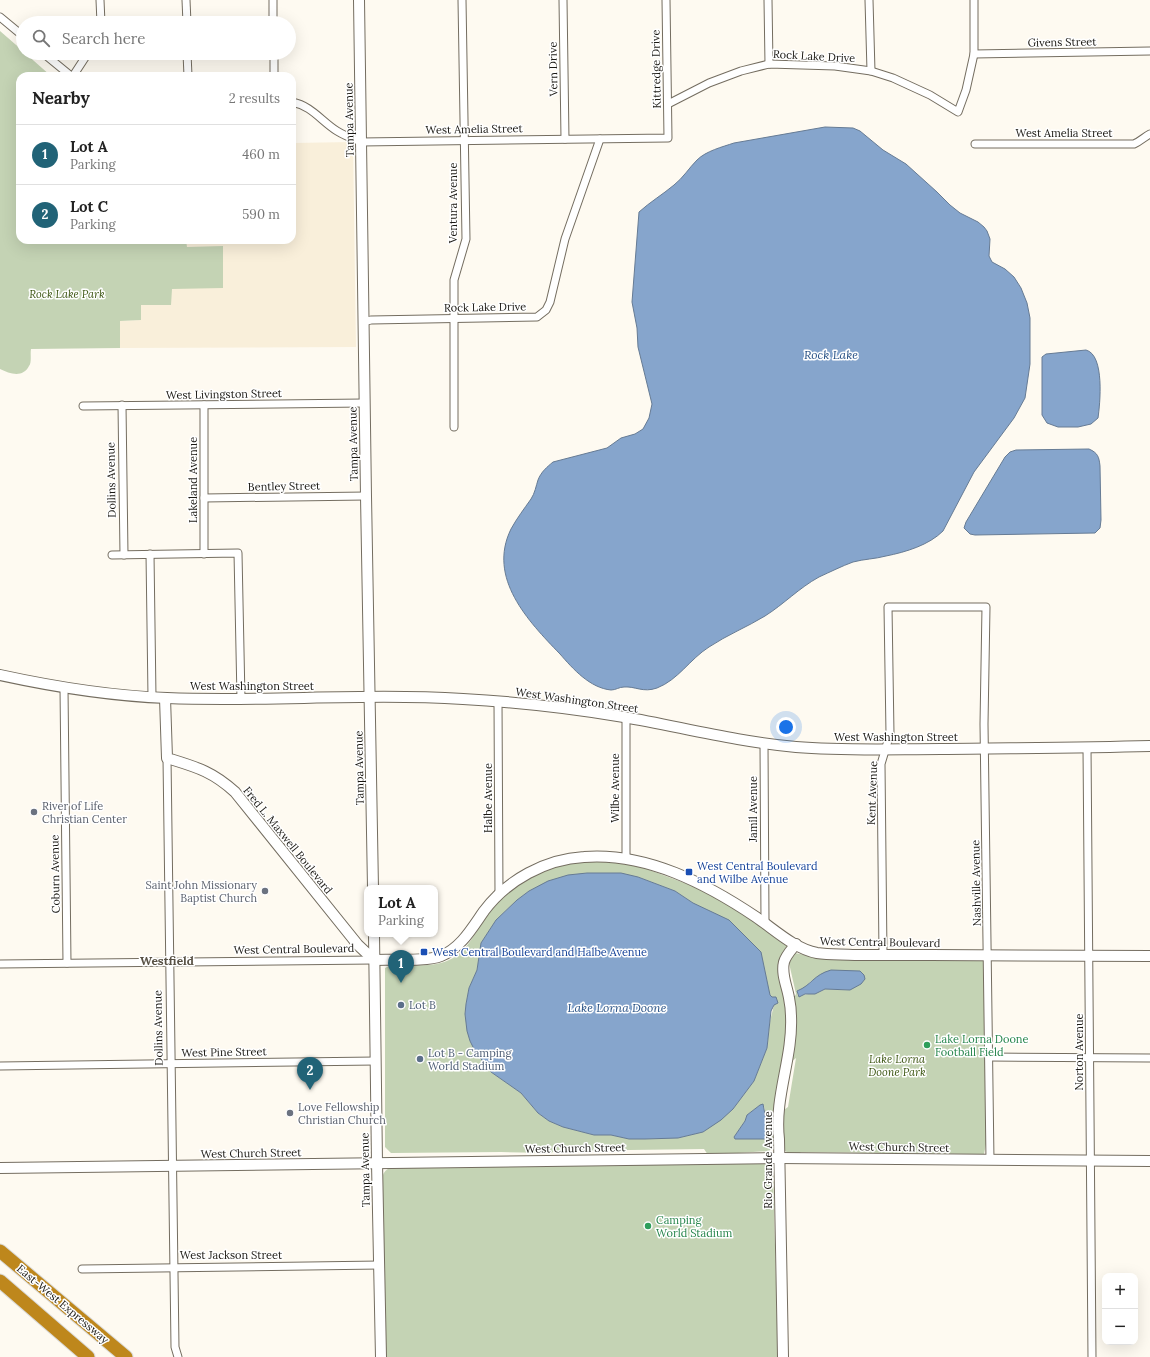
<!DOCTYPE html>
<html lang="en">
<head>
<meta charset="utf-8">
<style>
	:root { --surface:#fff; --page:#f6f6f6; --text:#222; --muted:#767676; --line:#e0e0e0; --accent:#216377 }
	body { margin:0; font-family:Lora,serif; background:var(--page); color:var(--text) }
	.controls { position:absolute; right:12px; bottom:12px; display:grid; overflow:hidden; border-radius:8px; box-shadow:0 4px 16px #0002 }
	.controls button { width:36px; height:36px; display:grid; place-items:center; padding:0; border:0; border-bottom:1px solid var(--line); background:var(--surface); color:var(--text); font:20px sans-serif }
	.you { position:absolute; left:786px; top:727px; width:14px; height:14px; margin:-10px; border:3px solid #fff; border-radius:50%; background:#1a73e8; box-shadow:0 0 0 6px #1a73e833 }
	.badge { display:grid; place-items:center; width:26px; height:26px; border-radius:50%; background:var(--accent); color:#fff; font-size:13px; font-weight:700 }
	.pin { position:absolute; translate:-50% -33px; filter:drop-shadow(0 1px 2px #0008) }
	.pin::after { content:''; position:absolute; top:21px; width:14px; height:12px; background:inherit; clip-path:polygon(0 0,100% 0,50% 100%) }
	.popup { position:absolute; left:364px; top:885px; width:74px; height:52px; box-sizing:border-box; display:grid; place-content:center; border-radius:8px; background:var(--surface); filter:drop-shadow(0 1px 3px #0005); font-size:13px; white-space:nowrap; color:var(--muted) }
	.popup b { font-size:15px; color:var(--text) }
	.popup::after { content:''; position:absolute; left:50%; top:100%; margin-left:-8px; border:8px solid transparent; border-top-color:var(--surface) }
	.list { margin:0; padding:0; list-style:none }
	h2 { display:flex; justify-content:space-between; align-items:center; height:52px; margin:0; padding:0 16px; font-size:17px }
	h2 small { font-size:13px; font-weight:400; color:var(--muted) }
	.list li { display:grid; grid-template-columns:26px 1fr auto; gap:12px; align-items:center; box-sizing:border-box; height:60px; padding:0 16px; border-top:1px solid var(--line) }
	.list b { display:block; font-size:15px; white-space:nowrap }
	.list p { margin:0; font-size:13px; white-space:nowrap; color:var(--muted) }
	.list em { font-size:13px; font-style:normal; color:var(--muted) }
	.icon { flex:none; width:22px; height:22px; fill:none; stroke:currentColor; stroke-width:2; stroke-linecap:round; stroke-linejoin:round }
	.map { position:relative; flex:none; width:1150px; height:1357px; overflow:hidden }
	.search { position:absolute; background:var(--surface); box-shadow:0 4px 16px #0002; left:16px; top:16px; width:280px; height:44px; display:flex; align-items:center; gap:10px; box-sizing:border-box; padding:0 14px; border-radius:22px; color:var(--muted); font-size:15px }
	.panel { position:absolute; background:var(--surface); box-shadow:0 4px 16px #0002; left:16px; top:72px; width:280px; height:172px; border-radius:12px }
	.map>svg:first-child { display:block }
	.education { fill:#f9efda }
	.green { fill:#c4d3b4; fill-rule:evenodd }
	.water { fill:#86a5cc; stroke:#667b94 }
	.lines { fill:none; stroke-linecap:round; stroke-linejoin:round }
	.street-casing { stroke:#746d60; stroke-width:9 }
	.secondary-casing { stroke:#746d60; stroke-width:12 }
	.highway-casing { stroke:#dadad9; stroke-width:15 }
	.street { stroke:#fff; stroke-width:7 }
	.secondary { stroke:#fff; stroke-width:10 }
	.highway { stroke:#be871c; stroke-width:13 }
	.worship-dot { fill:#6b7280; stroke:#fff; stroke-width:1.5 }
	.transit-dot { fill:#1a4fb4; stroke:#fff; stroke-width:1.5 }
	.service-dot { fill:#5c6f8a; stroke:#fff; stroke-width:1.5 }
	.leisure-dot { fill:#2e9e5b; stroke:#fff; stroke-width:1.5 }
	.labels { text-anchor:middle; dominant-baseline:central; stroke-width:3; stroke-linejoin:round; paint-order:stroke }
	.street-label { font-size:11px; fill:#1a1813; stroke:#fff }
	.park-label { font-size:11px; font-style:italic; fill:#3e5714; stroke:#fff }
	.worship-label { font-size:11px; fill:#5b616d; stroke:#fff; text-anchor:start }
	.transit-label { font-size:11px; fill:#164399; stroke:#fff; text-anchor:start }
	.service-label { font-size:11px; fill:#4e5e75; stroke:#fff; text-anchor:start }
	.leisure-label { font-size:11px; fill:#27864d; stroke:#fff; text-anchor:start }
	.water-label { font-size:12px; font-style:italic; fill:#295286; stroke:#fff }
	.neighbourhood-label { font-size:12px; font-weight:bold; fill:#585145; stroke:#fff }
</style>
</head>
<body>
<div class="map">
<svg width="1150" height="1357" viewBox="0 0 1150 1357">
	<rect width="100%" height="100%" fill="#fefaf1"/>
	<polygon class="education" points="353,142 356,347 120,348 119,321 141,320 141,305 172,289 186,247 186,240 292,240 292,143"/>
	<g class="green">
		<path d="M 0,31 L 23,51 L 23,53 L 25,53 L 51,76 L 20,76 L 20,240 L 186,240 L 187,247 L 223,246 L 223,288 L 172,289 L 171,305 L 141,305 L 141,320 L 120,321 L 120,348 L 31,349 C 30,354 32,362 29,366 C 23,378 10,374 0,369 Z"/>
		<path d="M 605,861 L 624,863 L 644,868 L 709,892 L 742,913 L 789,947 L 784,953 L 788,1014 L 773,1147 L 769,1151 L 708,1155 L 704,1149 L 555,1151 L 551,1153 L 501,1152 L 391,1153 L 385,1147 L 385,968 C 390,965 396,966 403,965 C 420,965 438,967 453,958 C 469,949 477,929 487,914 C 507,885 545,865 580,862 C 588,861 597,861 605,861 ZM 587,873 L 638,877 L 675,891 L 693,903 L 772,997 L 774,1005 L 770,1021 L 767,1048 L 754,1081 L 733,1109 L 703,1132 L 678,1138 L 629,1139 L 611,1135 L 594,1135 L 563,1127 L 549,1121 L 538,1113 L 521,1093 L 491,1072 L 482,1061 L 470,1041 L 465,1014 L 466,1004 L 469,988 L 477,970 L 481,943 L 496,920 L 517,900 L 529,891 ZM 760,1105 L 764,1106 L 768,1130 L 768,1136 L 765,1139 L 737,1139 L 734,1137 L 745,1121 L 747,1115 Z"/>
		<path d="M 795,953 L 825,959 L 984,960 L 986,1144 L 984,1154 L 977,1156 L 971,1154 L 801,1152 L 799,1154 L 788,1153 L 784,1150 L 781,1112 L 788,1107 L 796,1058 L 790,1063 L 792,1001 L 796,994 L 789,963 L 785,965 ZM 844,971 L 860,971 L 850,990 L 825,989 L 819,992 L 798,996 L 797,991 L 805,988 L 811,981 Z"/>
		<path d="M 767,1163 L 770,1164 L 772,1166 L 773,1171 L 778,1357 L 386,1357 L 382,1180 C 383,1173 384,1171 391,1167 Z"/>
	</g>
	<g class="water">
		<path d="M 825,127 L 853,128 L 860,131 L 883,150 L 906,164 L 937,192 L 950,205 L 960,213 L 978,222 L 984,227 L 987,231 L 990,239 L 989,256 L 992,262 L 1005,269 L 1014,277 L 1021,288 L 1027,303 L 1030,318 L 1030,364 L 1025,398 L 1014,418 L 974,472 L 943,531 C 929,545 906,552 886,556 C 875,559 864,559 853,562 C 842,566 830,572 819,577 C 799,588 784,604 765,616 C 747,627 727,635 709,647 C 690,659 678,680 657,688 C 643,693 635,686 624,687 C 619,687 616,690 611,690 C 590,688 573,669 560,654 C 528,621 487,578 511,529 C 517,518 524,509 531,499 C 535,493 536,486 538,480 C 541,472 547,467 553,462 L 607,448 L 621,438 L 635,434 L 643,429 L 649,418 L 652,404 L 638,347 L 637,328 L 632,302 L 639,212 C 650,202 662,195 674,185 C 683,178 689,168 697,160 C 706,151 722,147 734,143 Z"/>
		<path d="M 1086,350 C 1105,355 1100,404 1098,418 L 1091,424 L 1078,427 L 1058,427 L 1047,423 L 1042,415 L 1042,357 L 1046,354 Z"/>
		<path d="M 1089,449 C 1098,453 1099,457 1100,466 L 1101,520 L 1100,528 L 1095,533 L 975,535 L 970,534 L 964,528 L 966,522 L 1005,457 L 1010,452 L 1016,450 Z"/>
		<polygon points="587,873 621,873 638,877 675,891 693,903 729,920 761,952 770,995 772,997 776,997 778,1003 774,1005 771,1011 767,1048 754,1081 733,1109 721,1120 703,1132 678,1138 645,1139 629,1139 611,1135 594,1135 563,1127 549,1121 538,1113 521,1093 491,1072 475,1051 470,1041 467,1031 465,1014 466,1004 469,988 477,970 481,943 496,920 517,900 529,891 548,881 568,875"/>
		<path d="M 831,970 L 860,971 L 864,975 L 865,979 L 861,984 L 850,990 L 825,989 L 815,994 L 805,994 L 799,997 L 797,991 C 812,985 813,975 831,970 Z"/>
		<polygon points="763,1104 768,1130 767,1139 735,1139 734,1137 745,1121 747,1115 760,1105"/>
	</g>
	<g class="lines">
		<defs>
			<g id="street">
				<polyline points="100,0 101,23"/>
				<polyline points="186,0 187,23"/>
				<polyline points="273,0 273,23"/>
				<polyline points="563,0 565,139"/>
				<polyline points="768,0 769,64"/>
				<polyline points="869,0 871,71"/>
				<polyline points="0,17 23,36"/>
				<polyline points="43,53 71,76"/>
				<polyline points="187,53 188,76"/>
				<polyline points="274,53 274,76"/>
				<polyline points="974,54 1150,51"/>
				<polyline points="73,76 88,53"/>
				<path d="M 292,102 C 312,106 321,121 337,131 C 345,136 353,139 361,142 L 668,138 L 666,0"/>
				<polyline points="668,104 709,83 741,71 769,64 835,66 871,71 893,78 930,95 958,112 966,90 974,54 974,0"/>
				<path d="M 975,144 L 1134,144 C 1141,141 1144,137 1150,134"/>
				<polyline points="363,322 371,320 537,317 546,310 550,302 565,239 600,139"/>
				<polyline points="122,405 124,555"/>
				<polyline points="204,405 204,554"/>
				<polyline points="83,406 364,403"/>
				<polyline points="454,427 454,280 466,239 462,0"/>
				<polyline points="204,498 366,496"/>
				<polyline points="150,554 152,697"/>
				<polyline points="112,555 238,553 241,699"/>
				<polyline points="64,688 67,963"/>
				<polyline points="498,701 499,894"/>
				<polyline points="626,717 626,858"/>
				<polyline points="764,743 765,923"/>
				<polyline points="1087,747 1092,1357"/>
				<polyline points="167,758 175,1347 178,1357"/>
				<polyline points="883,955 881,764 890,734 888,607 986,607 984,724 990,1160"/>
				<polyline points="0,964 374,960"/>
				<polyline points="989,1057 1150,1058"/>
				<polyline points="0,1066 376,1061"/>
				<polyline points="82,1269 380,1265"/>
			</g>
			<g id="secondary">
				<polyline points="359,0 366,496 373,888"/>
				<path d="M 0,675 C 55,687 110,696 167,698 C 265,702 364,693 463,699 C 517,702 571,708 624,717 C 681,727 738,742 796,747 C 844,751 893,749 941,749 C 1011,748 1080,748 1150,746"/>
				<path d="M 165,698 L 167,758 C 196,767 212,771 235,792 L 358,945 L 374,960"/>
				<polyline points="374,934 377,1163 381,1357"/>
				<path d="M 374,960 C 392,959 426,962 441,956 C 461,948 472,928 484,911 C 507,880 546,859 584,857 C 646,852 707,884 756,917 C 775,930 795,949 817,953 C 830,955 843,954 855,955 C 880,955 906,955 931,955 C 1004,955 1077,955 1150,956"/>
				<polyline points="0,1168 779,1158 1150,1161"/>
				<path d="M 783,1357 L 779,1139 C 774,1097 793,1058 791,1016 C 791,1010 790,1003 789,998 C 787,986 781,974 784,962 C 786,955 792,949 796,944"/>
			</g>
			<g id="highway">
				<polyline points="0,1251 126,1357"/>
				<polyline points="0,1281 88,1357"/>
			</g>
		</defs>
		<use href="#street" class="street-casing"/>
		<use href="#secondary" class="secondary-casing"/>
		<use href="#highway" class="highway-casing"/>
		<use href="#street" class="street"/>
		<use href="#secondary" class="secondary"/>
		<use href="#highway" class="highway"/>
	</g>
	<g class="worship-dot">
		<circle cx="34" cy="812" r="4"/>
		<circle cx="265" cy="891" r="4"/>
		<circle cx="290" cy="1113" r="4"/>
	</g>
	<g class="transit-dot">
		<rect x="685" y="868" width="8" height="8" rx="2"/>
		<rect x="420" y="948" width="8" height="8" rx="2"/>
	</g>
	<g class="service-dot">
		<circle cx="401" cy="1005" r="4"/>
		<circle cx="420" cy="1059" r="4"/>
	</g>
	<g class="leisure-dot">
		<circle cx="927" cy="1045" r="4"/>
		<circle cx="648" cy="1226" r="4"/>
	</g>
	<g class="labels">
		<g class="street-label">
			<text transform="translate(1062 42) rotate(-1)">Givens Street</text>
			<text transform="translate(814 56) rotate(3)">Rock Lake Drive</text>
			<text transform="translate(553 69) rotate(-91)">Vern Drive</text>
			<text transform="translate(656 69) rotate(-91)">Kittredge Drive</text>
			<text transform="translate(349 120) rotate(-91)">Tampa Avenue</text>
			<text transform="translate(474 129) rotate(-1)">West Amelia Street</text>
			<text x="1064" y="133">West Amelia Street</text>
			<text transform="translate(453 203) rotate(-90)">Ventura Avenue</text>
			<text transform="translate(485 307) rotate(-1)">Rock Lake Drive</text>
			<text transform="translate(224 394) rotate(-1)">West Livingston Street</text>
			<text transform="translate(353 444) rotate(-91)">Tampa Avenue</text>
			<text transform="translate(111 480) rotate(-91)">Dollins Avenue</text>
			<text transform="translate(193 480) rotate(-90)">Lakeland Avenue</text>
			<text transform="translate(284 486) rotate(-1)">Bentley Street</text>
			<text x="252" y="686">West Washington Street</text>
			<text transform="translate(577 700) rotate(8)">West Washington Street</text>
			<text x="896" y="737">West Washington Street</text>
			<text transform="translate(359 768) rotate(-91)">Tampa Avenue</text>
			<text transform="translate(615 788) rotate(-90)">Wilbe Avenue</text>
			<text transform="translate(872 793) rotate(-88)">Kent Avenue</text>
			<text transform="translate(488 798) rotate(-90)">Halbe Avenue</text>
			<text transform="translate(753 809) rotate(-90)">Jamil Avenue</text>
			<text transform="translate(288 840) rotate(51)">Fred L. Maxwell Boulevard</text>
			<text transform="translate(55 874) rotate(-91)">Coburn Avenue</text>
			<text transform="translate(976 883) rotate(-91)">Nashville Avenue</text>
			<text transform="translate(880 942) rotate(1)">West Central Boulevard</text>
			<text transform="translate(294 949) rotate(-1)">West Central Boulevard</text>
			<text transform="translate(158 1028) rotate(-91)">Dollins Avenue</text>
			<text transform="translate(224 1052) rotate(-1)">West Pine Street</text>
			<text transform="translate(1079 1052) rotate(-90)">Norton Avenue</text>
			<text transform="translate(899 1147) rotate(1)">West Church Street</text>
			<text transform="translate(575 1148) rotate(-1)">West Church Street</text>
			<text transform="translate(251 1153) rotate(-1)">West Church Street</text>
			<text transform="translate(768 1160) rotate(-90)">Rio Grande Avenue</text>
			<text transform="translate(365 1170) rotate(-91)">Tampa Avenue</text>
			<text x="231" y="1255">West Jackson Street</text>
			<text transform="translate(63 1304) rotate(40)">East-West Expressway</text>
		</g>
		<g class="park-label">
			<text x="67" y="294">Rock Lake Park</text>
			<text x="897" y="1059">Lake Lorna<tspan x="897" dy="13">Doone Park</tspan></text>
		</g>
		<g class="worship-label">
			<text x="42" y="806">River of Life<tspan x="42" dy="13">Christian Center</tspan></text>
			<text x="257" y="885" text-anchor="end">Saint John Missionary<tspan x="257" dy="13">Baptist Church</tspan></text>
			<text x="298" y="1107">Love Fellowship<tspan x="298" dy="13">Christian Church</tspan></text>
		</g>
		<g class="transit-label">
			<text x="697" y="866">West Central Boulevard<tspan x="697" dy="13">and Wilbe Avenue</tspan></text>
			<text x="432" y="952">West Central Boulevard and Halbe Avenue</text>
		</g>
		<g class="service-label">
			<text x="409" y="1005">Lot B</text>
			<text x="428" y="1053">Lot B - Camping<tspan x="428" dy="13">World Stadium</tspan></text>
		</g>
		<g class="leisure-label">
			<text x="935" y="1039">Lake Lorna Doone<tspan x="935" dy="13">Football Field</tspan></text>
			<text x="656" y="1220">Camping<tspan x="656" dy="13">World Stadium</tspan></text>
		</g>
		<g class="water-label">
			<text x="831" y="354">Rock Lake</text>
			<text x="617" y="1007">Lake Lorna Doone</text>
		</g>
		<g class="neighbourhood-label">
			<text x="167" y="960">Westfield</text>
		</g>
	</g>
</svg>
<div class="controls">
<button>+</button>
<button>−</button>
</div>
<div class="you"></div>
<div class="pin badge" style="left:401px;top:983px">1</div>
<div class="popup"><b>Lot A</b>Parking</div>
<div class="pin badge" style="left:310px;top:1090px">2</div>
<div class="search"><svg class="icon" aria-label="search" viewBox="0 0 24 24"><circle cx="10" cy="10" r="6"/><path d="M15 15l6 6"/></svg>Search here</div>
<section class="panel">
<h2>Nearby<small>2 results</small></h2>
<ul class="list">
<li><span class="badge">1</span><div><b>Lot A</b><p>Parking</p></div><em>460 m</em></li>
<li><span class="badge">2</span><div><b>Lot C</b><p>Parking</p></div><em>590 m</em></li>
</ul>
</section>
</div>
</body>
</html>
